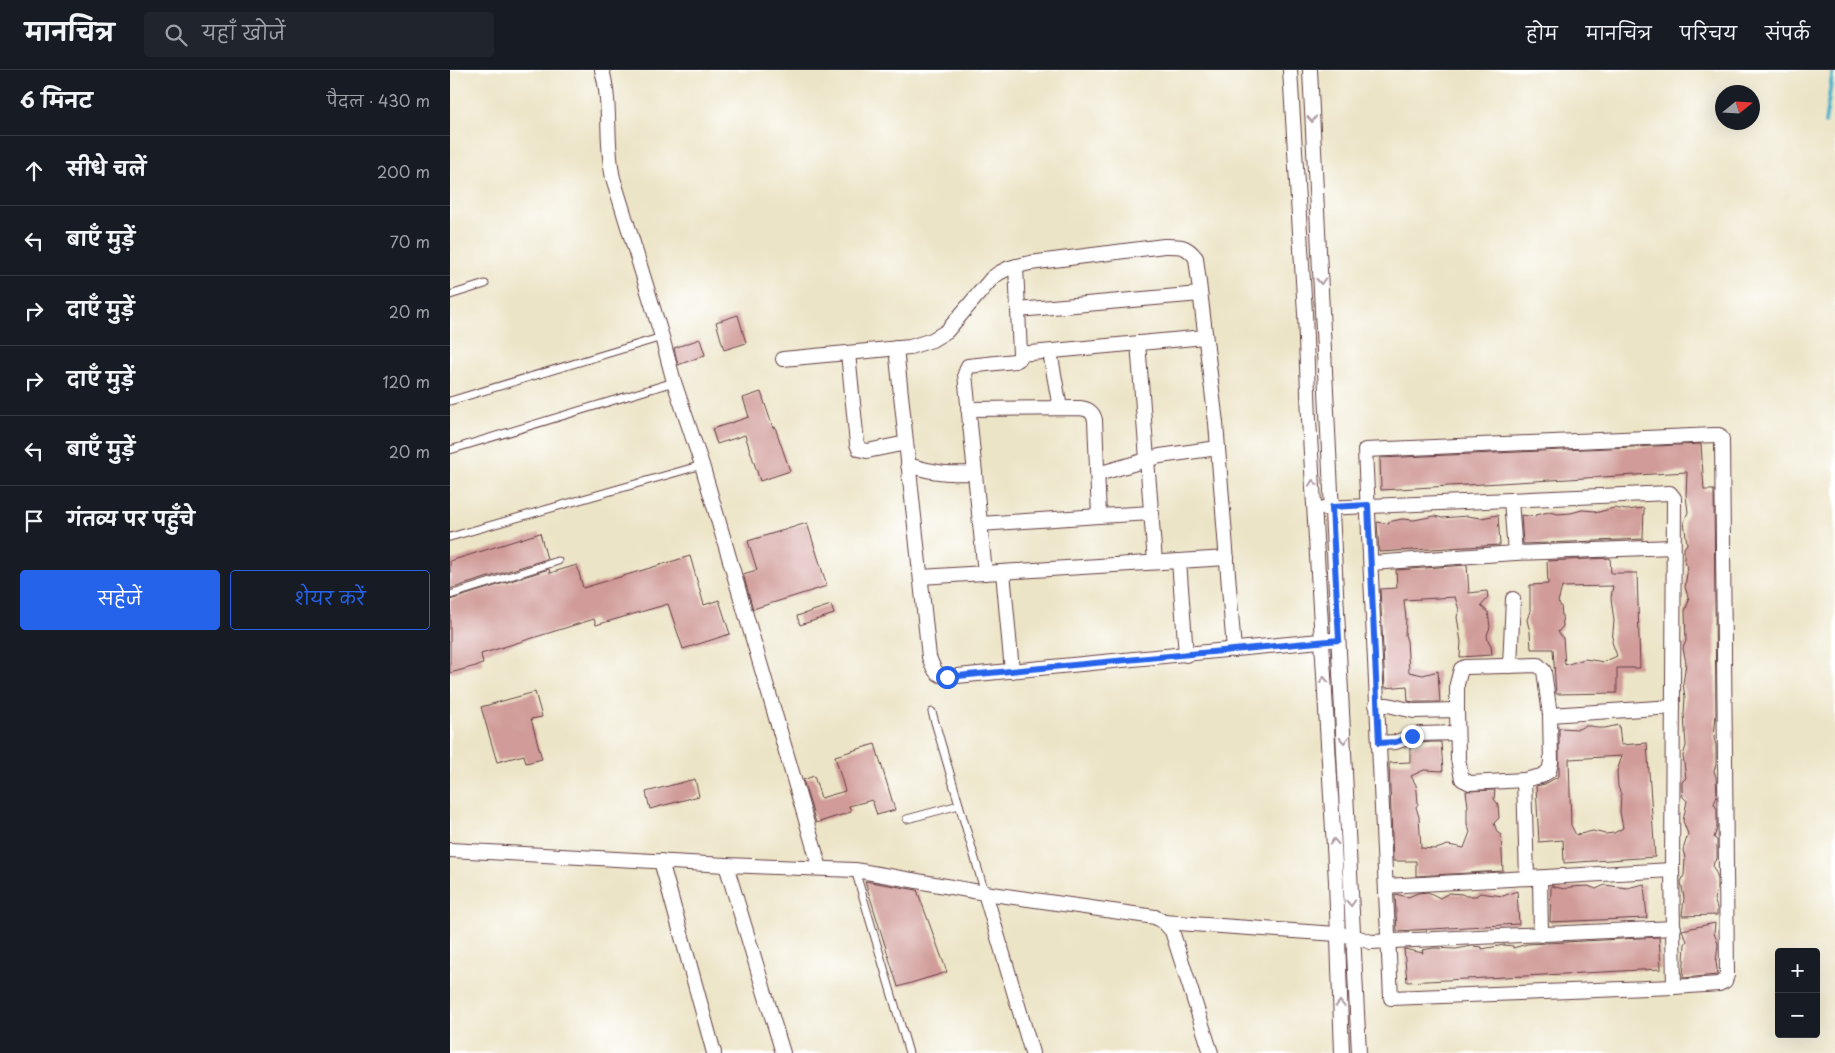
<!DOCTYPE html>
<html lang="hi">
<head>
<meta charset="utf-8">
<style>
	:root { --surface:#171b24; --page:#20242c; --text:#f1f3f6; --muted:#9ea1a6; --line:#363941; --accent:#2563eb }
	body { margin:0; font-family:"Playpen Sans","Playpen Sans Deva",sans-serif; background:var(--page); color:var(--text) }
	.controls { position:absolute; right:15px; bottom:15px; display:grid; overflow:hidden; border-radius:5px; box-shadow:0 5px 20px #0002 }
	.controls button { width:45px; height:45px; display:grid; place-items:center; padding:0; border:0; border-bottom:1px solid var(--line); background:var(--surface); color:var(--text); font:25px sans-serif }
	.compass { position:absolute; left:1265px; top:15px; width:45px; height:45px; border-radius:50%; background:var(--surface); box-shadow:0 5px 20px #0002; rotate:72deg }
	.stop { position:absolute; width:15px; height:15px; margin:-11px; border:4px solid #2563eb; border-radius:50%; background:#fff }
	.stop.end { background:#2563eb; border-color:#fff; box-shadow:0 1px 5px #0008 }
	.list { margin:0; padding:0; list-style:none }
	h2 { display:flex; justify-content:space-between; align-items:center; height:65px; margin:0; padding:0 20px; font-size:21px }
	h2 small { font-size:16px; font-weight:400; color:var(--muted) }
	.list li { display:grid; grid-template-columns:32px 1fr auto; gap:15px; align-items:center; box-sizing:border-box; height:70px; padding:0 20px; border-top:1px solid var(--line) }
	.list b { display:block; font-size:19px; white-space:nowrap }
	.list em { font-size:16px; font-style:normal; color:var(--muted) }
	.actions { display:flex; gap:10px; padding:15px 20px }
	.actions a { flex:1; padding:11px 0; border:1px solid var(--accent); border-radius:5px; text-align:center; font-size:18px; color:var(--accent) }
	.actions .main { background:var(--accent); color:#fff }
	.icon { flex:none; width:28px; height:28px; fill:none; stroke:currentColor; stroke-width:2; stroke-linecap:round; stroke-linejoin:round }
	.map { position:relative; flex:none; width:1385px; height:983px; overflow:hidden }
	header { display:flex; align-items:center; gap:30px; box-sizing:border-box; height:70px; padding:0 25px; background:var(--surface); border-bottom:1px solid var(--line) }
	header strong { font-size:24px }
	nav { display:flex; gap:28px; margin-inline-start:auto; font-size:18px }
	.search { width:350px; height:45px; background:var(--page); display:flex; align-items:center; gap:12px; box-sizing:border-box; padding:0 18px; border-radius:5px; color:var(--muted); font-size:19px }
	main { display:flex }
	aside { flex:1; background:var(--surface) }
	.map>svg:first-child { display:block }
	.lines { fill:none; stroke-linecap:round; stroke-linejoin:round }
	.stream { stroke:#48b1c7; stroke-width:4 }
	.building { fill:#d09b98; fill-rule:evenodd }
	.lane-casing { stroke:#623d42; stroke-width:9 }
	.street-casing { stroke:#623d42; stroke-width:16 }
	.lane { stroke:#fff; stroke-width:7 }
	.street { stroke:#fff; stroke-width:14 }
	.oneway { stroke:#ae9aa0 }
	.route { stroke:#2563eb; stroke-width:6 }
</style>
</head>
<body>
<header>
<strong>मानचित्र</strong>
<div class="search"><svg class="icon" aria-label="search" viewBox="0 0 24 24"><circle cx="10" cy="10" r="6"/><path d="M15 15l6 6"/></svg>यहाँ खोजें</div>
<nav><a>होम</a><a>मानचित्र</a><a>परिचय</a><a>संपर्क</a></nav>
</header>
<main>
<aside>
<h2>6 मिनट<small>पैदल · 430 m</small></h2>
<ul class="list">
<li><svg class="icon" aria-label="ahead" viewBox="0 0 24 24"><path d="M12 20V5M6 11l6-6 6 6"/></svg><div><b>सीधे चलें</b></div><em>200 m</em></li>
<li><svg class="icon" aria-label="left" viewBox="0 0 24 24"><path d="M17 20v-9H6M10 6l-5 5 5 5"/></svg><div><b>बाएँ मुड़ें</b></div><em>70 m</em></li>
<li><svg class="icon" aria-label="right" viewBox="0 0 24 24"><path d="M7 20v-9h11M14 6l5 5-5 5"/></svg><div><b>दाएँ मुड़ें</b></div><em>20 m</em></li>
<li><svg class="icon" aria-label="right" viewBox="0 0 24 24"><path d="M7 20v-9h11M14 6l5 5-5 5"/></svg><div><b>दाएँ मुड़ें</b></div><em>120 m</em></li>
<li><svg class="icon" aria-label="left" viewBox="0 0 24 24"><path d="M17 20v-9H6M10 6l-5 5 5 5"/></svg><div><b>बाएँ मुड़ें</b></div><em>20 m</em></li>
<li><svg class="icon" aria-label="arrive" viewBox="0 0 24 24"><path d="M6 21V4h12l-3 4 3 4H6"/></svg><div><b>गंतव्य पर पहुँचे</b></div></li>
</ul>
<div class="actions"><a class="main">सहेजें</a><a>शेयर करें</a></div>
</aside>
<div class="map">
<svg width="1385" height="983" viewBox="0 0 1385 983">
	<rect width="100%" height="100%" fill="#fff"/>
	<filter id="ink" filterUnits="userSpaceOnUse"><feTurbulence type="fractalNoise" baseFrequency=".02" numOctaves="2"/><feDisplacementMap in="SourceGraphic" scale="10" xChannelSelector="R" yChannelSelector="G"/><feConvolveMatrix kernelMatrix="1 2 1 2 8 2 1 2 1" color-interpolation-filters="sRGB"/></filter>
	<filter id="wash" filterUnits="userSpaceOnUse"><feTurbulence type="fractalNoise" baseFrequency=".0096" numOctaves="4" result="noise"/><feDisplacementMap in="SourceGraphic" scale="20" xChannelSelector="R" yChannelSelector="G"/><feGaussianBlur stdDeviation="1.12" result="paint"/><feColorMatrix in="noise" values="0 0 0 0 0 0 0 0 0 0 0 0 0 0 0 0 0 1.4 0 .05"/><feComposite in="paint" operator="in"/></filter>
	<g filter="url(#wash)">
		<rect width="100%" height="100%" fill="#ece4c6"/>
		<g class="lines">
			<polyline class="stream" points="1375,53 1383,0"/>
		</g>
		<g id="blocks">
			<g class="building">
				<polygon points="288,245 296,273 274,280 266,252"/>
				<polygon points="250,269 255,285 228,295 224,278"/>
				<polygon points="311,322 323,358 325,357 340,401 310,411 295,365 267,374 262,359 299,347 293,328"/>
				<polygon points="1251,374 1254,420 1264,420 1266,644 1264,668 1266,675 1266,694 1264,701 1266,707 1267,725 1264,734 1267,739 1267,758 1264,768 1267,770 1267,789 1264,792 1263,797 1267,805 1267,820 1264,829 1267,838 1267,845 1232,846 1234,828 1231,812 1234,805 1235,788 1233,780 1238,764 1233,751 1237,731 1233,727 1232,720 1232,712 1236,708 1233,686 1236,676 1234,644 1235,627 1233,614 1236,593 1233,578 1236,571 1235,541 1239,530 1235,517 1238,497 1235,493 1234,486 1234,478 1237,474 1234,452 1238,442 1236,425 1237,402 931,420 930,388"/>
				<polygon points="1164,438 1176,440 1194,438 1193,469 1073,474 1071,445 1086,447 1085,445 1099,442 1108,444 1121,443 1132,440 1145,441 1145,443"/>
				<polygon points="1048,445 1050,475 929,482 927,452 939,454 938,452 952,449 964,450 985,446 992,448 1017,446 1031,448"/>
				<polygon points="357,453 377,516 303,539 293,504 307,500 298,471"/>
				<polygon points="90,463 97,489 0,519 0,491"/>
				<polygon points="240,486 254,535 269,530 280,564 233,579 218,534 146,555 144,549 31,584 33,594 0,603 0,530 99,499 100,503 127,495 133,518"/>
				<path d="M 1160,488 L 1161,503 L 1187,503 L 1190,598 L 1167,598 L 1167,623 L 1106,624 L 1103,579 L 1081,579 L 1080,562 L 1077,550 L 1080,541 L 1080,515 L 1098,514 L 1097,491 ZM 1163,516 L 1161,528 L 1164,551 L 1162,572 L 1167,586 L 1154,592 L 1135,589 L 1115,595 L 1113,568 L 1108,562 L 1113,556 L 1111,536 L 1108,532 L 1112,517 Z"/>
				<polygon points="1017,495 1019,523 1037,521 1038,528 1031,536 1038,542 1040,557 1037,565 1038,571 1041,575 1042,585 1010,587 1011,572 1007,547 1009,540 1005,527 954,530 956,549 955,565 957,571 959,602 973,605 988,601 989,618 990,632 965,632 958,631 957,616 935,618 930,519 947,518 946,500"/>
				<polygon points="381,535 384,544 350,555 347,546"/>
				<polygon points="85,622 92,647 81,649 92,689 76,693 74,685 47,692 31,637"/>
				<path d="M 1169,655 L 1171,675 L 1197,673 L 1205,787 L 1114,793 L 1113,770 L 1089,772 L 1086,716 L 1095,714 L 1109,706 L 1109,658 L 1129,659 L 1134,656 L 1142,656 L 1147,658 L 1155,658 ZM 1172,686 L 1167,701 L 1168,717 L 1171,724 L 1170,742 L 1173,758 L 1164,763 L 1155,764 L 1143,761 L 1126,765 L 1121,755 L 1119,689 Z"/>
				<polygon points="982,672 991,672 993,701 974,700 961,706 966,715 967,721 968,734 966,737 969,747 971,778 986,779 998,775 1014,778 1020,762 1017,754 1017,739 1018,736 1016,721 1045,720 1044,729 1048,734 1049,748 1044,753 1047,762 1051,765 1053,801 966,806 966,791 943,791 939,693 960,692 960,676 971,673"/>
				<polygon points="425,674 445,740 427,745 422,730 399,736 401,742 366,753 353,710 364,706 371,728 395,721 385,686"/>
				<polygon points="245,709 249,726 200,739 196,722"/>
				<polygon points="415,811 467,820 497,902 448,917"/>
				<polygon points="1194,814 1197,848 1100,852 1101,816 1114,819 1121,817 1138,816 1146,819 1155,815 1177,818"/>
				<polygon points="1067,821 1069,854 947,861 945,824 958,827 968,823 978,822 990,828 999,823 1012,824 1016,826 1026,826 1030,823 1053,826"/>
				<polygon points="1265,853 1264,863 1268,874 1266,892 1268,905 1233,908 1235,874 1237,871 1232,860"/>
				<polygon points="1209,867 1211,899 957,912 954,879 973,883 972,880 984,878 1006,879 1022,876 1032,877 1032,879 1054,875 1063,876 1063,878 1077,874"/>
			</g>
		</g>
	</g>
	<g filter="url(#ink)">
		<use href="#blocks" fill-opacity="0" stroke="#623d42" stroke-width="1"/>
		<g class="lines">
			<defs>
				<g id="lane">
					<polyline points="0,225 35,214"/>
					<polyline points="0,331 212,267"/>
					<polyline points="0,380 224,312"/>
					<polyline points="0,467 252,395"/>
					<polyline points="0,525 108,491"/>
					<polyline points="482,642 535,823"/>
					<polyline points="457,749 509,735"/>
					<polyline points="405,800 459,983"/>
				</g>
				<g id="street">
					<path d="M 152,0 C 162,36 155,72 163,108 L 212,267 L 224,312 L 252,395 L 370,798"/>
					<polyline points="840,0 855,243 859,349 886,811 892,983"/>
					<polyline points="860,0 909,983"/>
					<polyline points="568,240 750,224"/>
					<polyline points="688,273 705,492"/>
					<path d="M 446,278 L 479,587 C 484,599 484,604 497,607 L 880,570"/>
					<polyline points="600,282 610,338"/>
					<polyline points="398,283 407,374 409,379 417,381 456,373"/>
					<polyline points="570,284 755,267"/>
					<path d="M 333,289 L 460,277 L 482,270 L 497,261 L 542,208 L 549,203 L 559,198 L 580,193 L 714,176 C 730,176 736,175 746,188 L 766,353 L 784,580"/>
					<path d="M 518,339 L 630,338 C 639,339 643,342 645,350 L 649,446 L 702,443"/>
					<polygon points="1265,365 1269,365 1272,369 1277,905 1275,911 1269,914 1224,917 941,928 915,380"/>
					<path d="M 458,395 C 484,403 498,404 525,403"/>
					<polyline points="648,404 710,386 768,378"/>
					<polyline points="1061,430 1065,483"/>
					<polyline points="874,438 1220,423 1224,428 1222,800 1224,917"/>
					<polyline points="531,454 649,446"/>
					<polyline points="729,491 736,585"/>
					<polyline points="921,493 1065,483 1223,477"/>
					<polyline points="553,502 562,601"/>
					<polyline points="535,503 515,304 518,296 565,291 569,289 570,284 566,196"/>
					<polyline points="471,507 777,488"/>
					<polyline points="1060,596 1063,529"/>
					<polyline points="926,635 938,635 964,641 1007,640 1007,614 1011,599 1015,597 1088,595 1094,601 1100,645 1223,637"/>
					<polyline points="1007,640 1008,689 1012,709 1020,713 1074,710 1077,808"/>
					<polyline points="929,673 946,672 969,664 1007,663"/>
					<polyline points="1074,710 1091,706 1099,701 1101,692 1100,645"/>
					<polyline points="0,780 276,795 405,800 535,823 705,847 714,852 722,861 761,983"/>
					<polyline points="211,791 264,983"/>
					<polyline points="276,795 333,983"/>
					<polyline points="1090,808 1091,865"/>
					<polyline points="936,816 1222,800"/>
					<polyline points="535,823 582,983"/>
					<polyline points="714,852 887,864 903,866 921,872 1224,858"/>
				</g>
			</defs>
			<use href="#lane" class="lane-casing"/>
			<use href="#street" class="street-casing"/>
			<use href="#lane" class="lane"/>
			<use href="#street" class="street"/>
		</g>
		<defs><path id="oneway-chevron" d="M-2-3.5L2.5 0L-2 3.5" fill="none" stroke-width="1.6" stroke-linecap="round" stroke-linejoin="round" transform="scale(1.25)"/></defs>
		<g class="oneway">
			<use href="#oneway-chevron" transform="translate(862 49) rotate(87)"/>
			<use href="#oneway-chevron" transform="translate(871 211) rotate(87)"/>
			<use href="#oneway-chevron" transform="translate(863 413) rotate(-94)"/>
			<use href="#oneway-chevron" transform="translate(874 610) rotate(-93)"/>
			<use href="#oneway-chevron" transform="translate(894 670) rotate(87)"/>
			<use href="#oneway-chevron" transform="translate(884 772) rotate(-93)"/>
			<use href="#oneway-chevron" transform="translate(901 833) rotate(87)"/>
			<use href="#oneway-chevron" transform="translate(890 934) rotate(-92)"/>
		</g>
	</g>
	<g class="lines" filter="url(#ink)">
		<polyline class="route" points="497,607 889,570 882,437 918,435 929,673 946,672 962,666"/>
	</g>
</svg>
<div class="controls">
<button>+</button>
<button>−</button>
</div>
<svg class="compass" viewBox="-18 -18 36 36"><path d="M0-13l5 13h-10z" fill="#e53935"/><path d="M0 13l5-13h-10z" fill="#9ea1a6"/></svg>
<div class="stop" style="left:497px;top:607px"></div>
<div class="stop end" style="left:962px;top:666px"></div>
</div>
</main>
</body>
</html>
